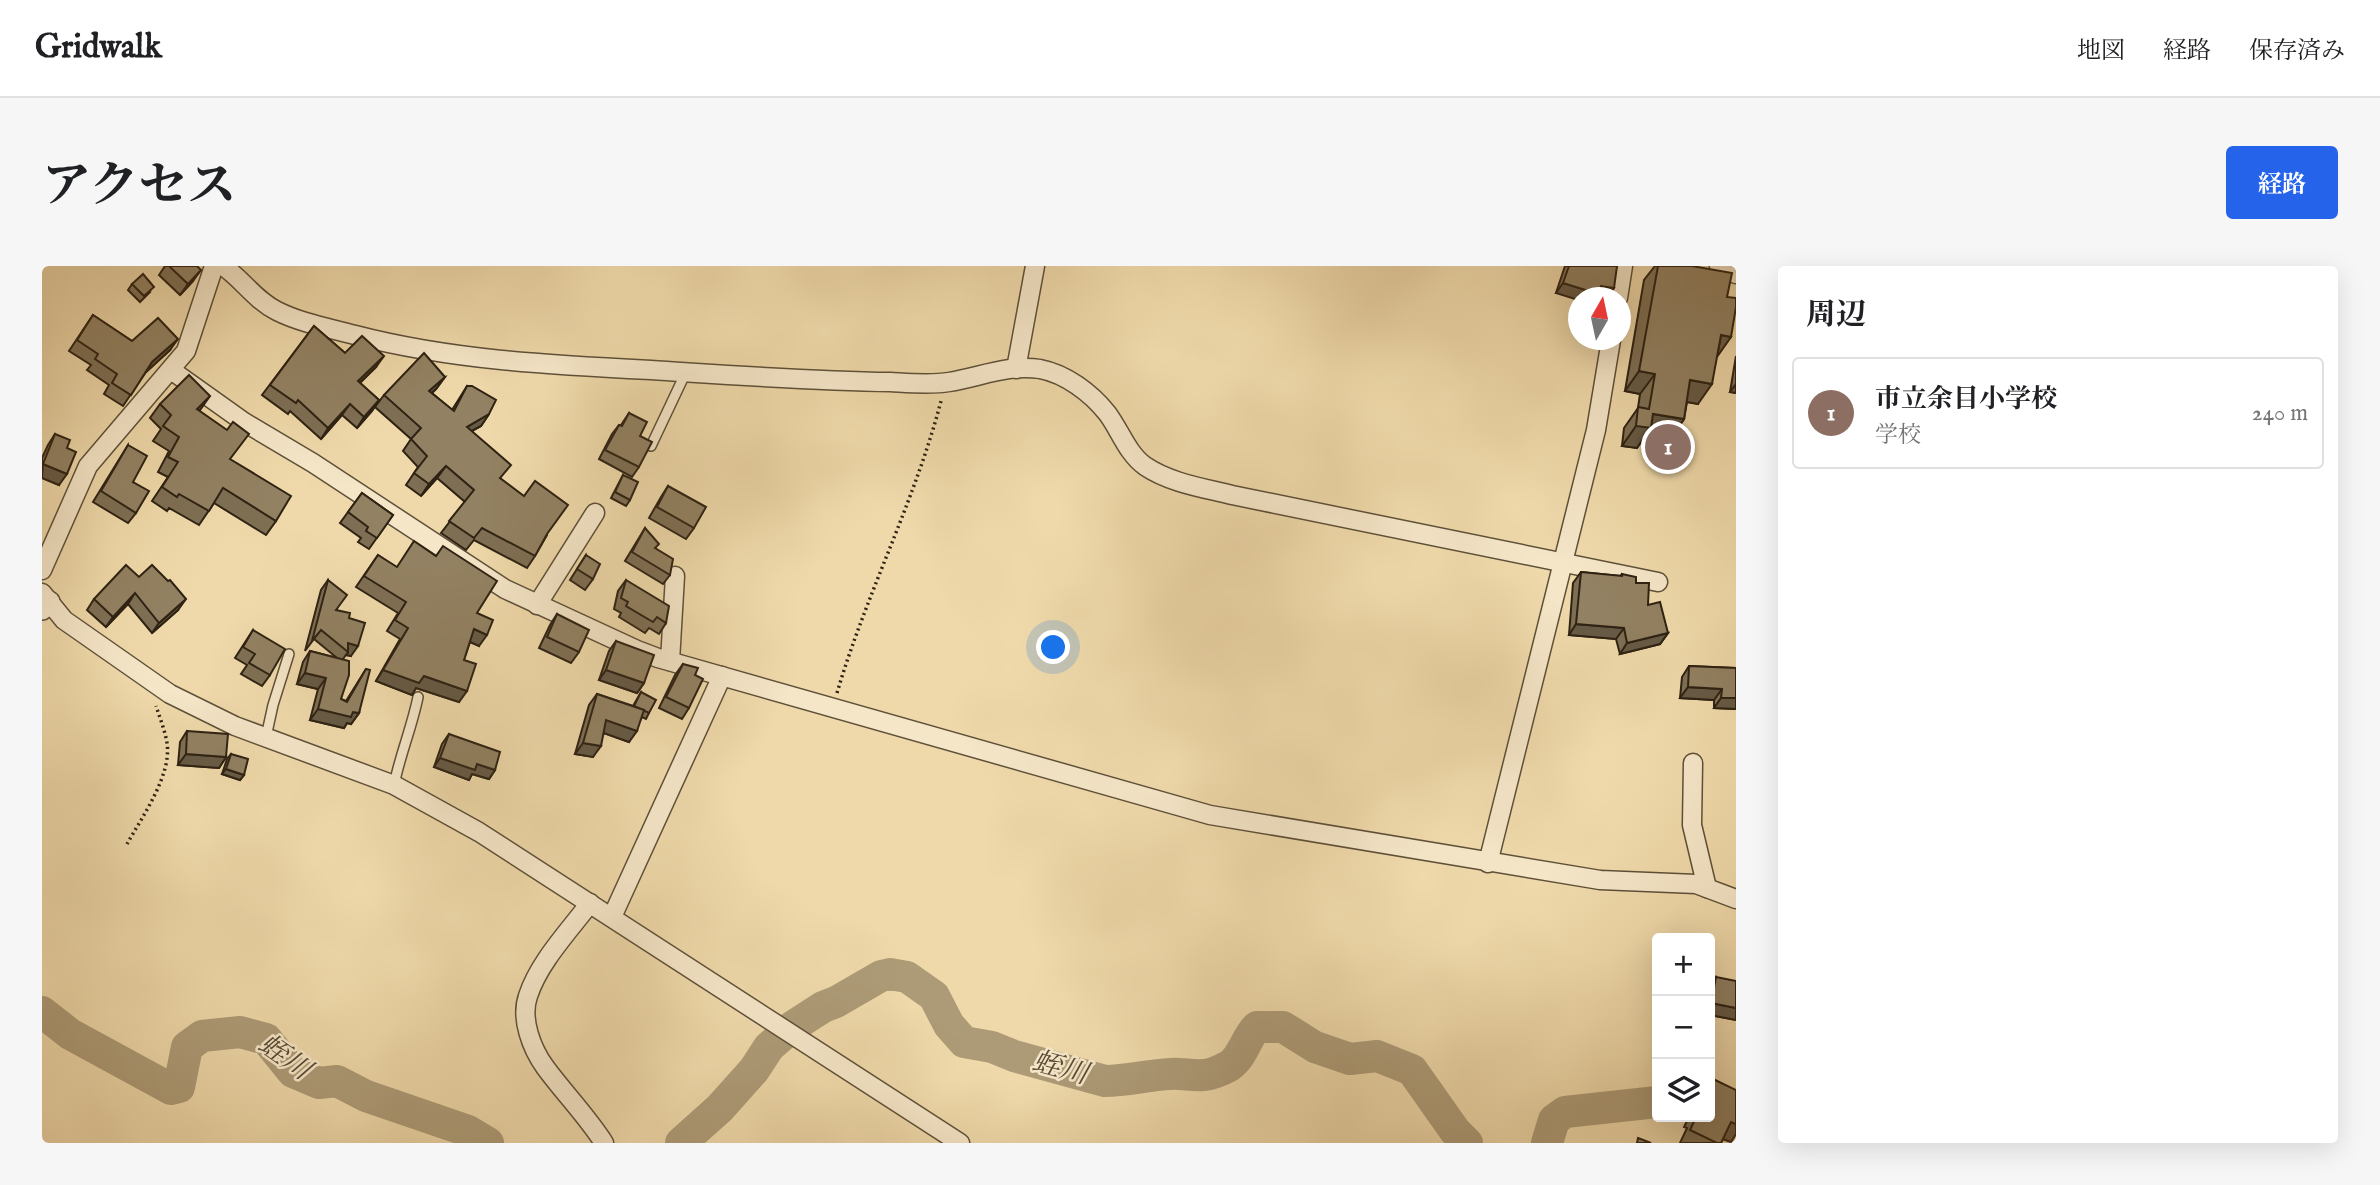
<!DOCTYPE html>
<html lang="ja">
<head>
<meta charset="utf-8">
<style>
	:root { --surface:#fff; --page:#f6f6f6; --text:#202124; --muted:#757577; --line:#e0e0e0; --accent:#2563eb }
	body { margin:0; font-family:"IM FELL English","Noto Serif JP",serif; background:var(--page); color:var(--text) }
	.controls { position:absolute; right:21px; bottom:21px; display:grid; overflow:hidden; border-radius:7px; box-shadow:0 7px 28px #0002 }
	.controls button { width:63px; height:63px; display:grid; place-items:center; padding:0; border:0; border-bottom:2px solid var(--line); background:var(--surface); color:var(--text); font:35px sans-serif }
	.compass { position:absolute; left:1526px; top:21px; width:63px; height:63px; border-radius:50%; background:var(--surface); box-shadow:0 7px 28px #0002; rotate:9deg }
	.you { position:absolute; left:1012px; top:382px; width:24px; height:24px; margin:-18px; border:5px solid #fff; border-radius:50%; background:#1a73e8; box-shadow:0 0 0 10px #1a73e833 }
	.badge { display:grid; place-items:center; width:46px; height:46px; border-radius:50%; background:var(--accent); color:#fff; font-size:23px; font-weight:700 }
	.pin { position:absolute; translate:-50% -50%; border:4px solid #fff; box-shadow:0 2px 7px #0006 }
	.list { margin:0; padding:0; list-style:none }
	h2 { display:flex; justify-content:space-between; align-items:center; height:91px; margin:0; padding:0 28px; font-size:30px }
	h2 small { font-size:23px; font-weight:400; color:var(--muted) }
	.list li { display:grid; grid-template-columns:46px 1fr auto; gap:21px; align-items:center; box-sizing:border-box; height:112px; margin:0 14px 14px; padding:0 14px; border:2px solid var(--line); border-radius:7px }
	.list b { display:block; font-size:26px; white-space:nowrap }
	.list p { margin:0; font-size:23px; white-space:nowrap; color:var(--muted) }
	.list em { font-size:23px; font-style:normal; color:var(--muted) }
	.icon { flex:none; width:38px; height:38px; fill:none; stroke:currentColor; stroke-width:2; stroke-linecap:round; stroke-linejoin:round }
	.map { position:relative; flex:none; width:1694px; height:877px; overflow:hidden; border-radius:7px }
	header { display:flex; align-items:center; gap:42px; box-sizing:border-box; height:98px; padding:0 35px; background:var(--surface); border-bottom:2px solid var(--line) }
	header strong { font-size:33px }
	nav { display:flex; gap:38px; margin-inline-start:auto; font-size:24px }
	.intro { display:flex; align-items:center; justify-content:space-between; box-sizing:border-box; height:168px; padding:0 42px }
	h1 { margin:0; font-size:49px }
	.button { padding:18px 32px; border-radius:7px; background:var(--accent); color:#fff; font-size:24px; font-weight:700 }
	main { display:flex; gap:42px; padding:0 42px }
	aside { flex:1; background:var(--surface); border-radius:7px; box-shadow:0 7px 28px #0002 }
	.map>svg:first-child { display:block }
	.lines { fill:none; stroke-linecap:round; stroke-linejoin:round }
	.river { stroke:#ad9b77; stroke-width:32 }
	.service-casing { stroke:#5e5039; stroke-width:12 }
	.minor-casing { stroke:#5e5039; stroke-width:21 }
	.tertiary-casing { stroke:#5e5039; stroke-width:24 }
	.path { stroke:#2e2213; stroke-width:3.5; stroke-dasharray:2 3.5; stroke-linecap:butt }
	.service { stroke:#f5e6c8; stroke-width:9 }
	.minor { stroke:#f5e6c8; stroke-width:18 }
	.tertiary { stroke:#f5e6c8; stroke-width:21 }
	.wall { fill:#7e6f54; stroke:#2e2213; stroke-width:2 }
	.shaded-wall { fill:#665a45; stroke:#2e2213; stroke-width:2 }
	.building { fill:#928162; stroke:#2e2213; stroke-width:2 }
	.labels { text-anchor:middle; dominant-baseline:central; stroke-width:5; stroke-linejoin:round; paint-order:stroke }
	.water-label { font-size:28px; font-style:italic; fill:#5a4c36; stroke:#f5e6c8 }
</style>
</head>
<body>
<header>
<strong>Gridwalk</strong>
<nav><a>地図</a><a>経路</a><a>保存済み</a></nav>
</header>
<div class="intro"><h1>アクセス</h1><a class="button">経路</a></div>
<main>
<div class="map">
<svg width="1694" height="877" viewBox="0 0 1694 877">
	<rect width="100%" height="100%" fill="#efd9aa"/>
	<filter id="stains"><feTurbulence type="fractalNoise" baseFrequency=".00286" numOctaves="4"/><feColorMatrix values="0 0 0 0 .2 0 0 0 0 .09 0 0 0 0 .02 0 0 0 .5 -.17"/></filter>
	<radialGradient id="worn" r=".72"><stop offset=".6" stop-color="#630" stop-opacity="0"/><stop offset="1" stop-color="#630" stop-opacity=".3"/></radialGradient>
	<g class="lines">
		<g class="river">
			<polyline points="0,746 28,768 129,823 137,821 145,781 160,770 198,766 224,773 251,806 277,817 295,815 324,830 426,865 446,877"/>
			<path d="M 639,877 L 678,842 L 712,804 L 727,781 L 750,761 L 781,741 L 794,736 L 839,710 L 848,708 L 865,711 L 892,730 L 907,759 L 922,776 L 950,781 L 972,790 L 1063,815 C 1085,815 1106,809 1128,808 C 1139,807 1150,810 1161,809 C 1168,809 1180,804 1187,800 C 1201,791 1203,773 1215,761 L 1241,761 L 1273,781 L 1308,793 L 1335,790 L 1370,804 L 1413,865 L 1425,877"/>
			<polyline points="1505,877 1512,854 1523,846 1615,836"/>
		</g>
		<defs>
			<g id="service">
				<polyline points="609,180 644,106"/>
				<polyline points="224,471 231,439 247,388"/>
				<path d="M 352,519 C 358,489 370,461 376,431"/>
			</g>
			<g id="minor">
				<path d="M 181,0 C 201,14 213,34 235,45 C 259,57 287,62 313,69 C 409,94 509,99 609,104 C 688,109 768,115 848,116 C 867,117 888,119 907,116 C 938,111 967,98 998,103 C 1024,108 1049,127 1065,147 C 1078,164 1085,187 1103,200 C 1128,217 1162,222 1190,229 L 1616,316"/>
				<polyline points="1677,0 1694,8"/>
				<polyline points="1576,32 1581,0"/>
				<polyline points="974,103 993,0"/>
				<polyline points="129,104 202,156 271,197 463,323 595,384 616,392 1168,549 1558,614 1654,618 1694,633"/>
				<polyline points="0,304 46,200 144,85 172,0"/>
				<polyline points="0,327 22,354 128,428 193,460 352,519 437,566 918,877"/>
				<polyline points="495,339 553,247"/>
				<polyline points="628,395 633,310"/>
				<polyline points="1651,497 1650,559 1665,622"/>
				<polyline points="1446,597 1554,164 1569,74"/>
				<path d="M 548,637 C 527,665 497,696 486,730 C 478,753 490,783 503,801 C 522,827 545,850 562,877"/>
				<polyline points="570,651 680,410"/>
			</g>
			<polyline id="tertiary" points="0,343 7,336"/>
		</defs>
		<use href="#service" class="service-casing"/>
		<use href="#minor" class="minor-casing"/>
		<use href="#tertiary" class="tertiary-casing"/>
		<g class="path">
			<path d="M 795,427 C 824,328 873,235 899,135"/>
			<path d="M 85,578 C 100,551 130,509 125,477 C 123,465 118,452 114,440"/>
		</g>
		<use href="#service" class="service"/>
		<use href="#minor" class="minor"/>
		<use href="#tertiary" class="tertiary"/>
	</g>
	<g class="wall">
		<polygon points="123,0 155,0 151,15 138,29 117,9"/>
		<polygon points="1523,0 1575,0 1565,32 1514,27"/>
		<polygon points="1613,0 1650,0 1656,138 1645,136 1642,153 1628,174 1603,170 1595,182 1580,180 1582,162 1596,142 1598,128 1583,125 1602,14"/>
		<polygon points="90,18 108,26 98,36 86,24"/>
		<polygon points="51,49 90,75 128,84 104,106 81,140 62,128 67,119 45,104 49,99 27,85"/>
		<polygon points="272,60 303,87 334,101 318,117 337,134 330,145 315,162 300,149 279,173 248,145 246,148 220,129"/>
		<polygon points="1694,90 1694,127 1688,126"/>
		<polygon points="403,111 394,123 390,127 410,144 425,120 447,148 439,160 430,165 459,213 505,269 493,290 485,302 432,274 424,284 399,267 423,236 395,212 379,230 364,219 376,201 361,185 369,173 333,141 342,129"/>
		<polygon points="118,138 157,145 188,194 234,255 224,269 172,237 157,259 127,242 125,245 110,235 126,211 116,206 127,185 111,175 119,163 108,152"/>
		<polygon points="587,147 598,170 597,201 590,211 557,193 570,168 577,159 579,159"/>
		<polygon points="13,168 25,182 17,219 0,212 0,192 6,179"/>
		<polygon points="86,179 94,247 86,257 51,236"/>
		<polygon points="581,209 588,234 584,240 569,232"/>
		<polygon points="626,220 652,262 644,273 607,252 619,231"/>
		<polygon points="320,227 351,249 327,283 316,276 319,272 298,257"/>
		<polygon points="603,262 628,309 621,318 583,295"/>
		<polygon points="336,289 354,301 435,347 437,380 428,376 422,394 417,436 374,422 370,429 334,415 358,373 345,365 356,347 314,321"/>
		<polygon points="544,289 551,313 543,324 528,314"/>
		<polygon points="1539,306 1578,310 1580,308 1594,317 1606,339 1626,367 1618,378 1578,388 1574,373 1527,369 1531,317"/>
		<polygon points="97,311 136,344 110,367 86,338 64,361 45,344 52,333"/>
		<polygon points="286,314 295,344 307,352 309,390 304,389 301,393 299,433 304,435 324,403 317,447 309,458 305,457 302,462 268,454 276,423 255,418 261,396 268,385 295,392 272,373 263,385 279,324"/>
		<polygon points="584,314 624,357 617,368 607,362 603,367 577,351 579,347 572,343 576,325"/>
		<polygon points="515,348 537,386 529,397 497,382 508,359"/>
		<polygon points="211,364 228,409 220,420 199,408 205,399 193,392"/>
		<polygon points="574,375 602,417 595,427 557,414 567,385"/>
		<polygon points="641,398 653,409 647,442 640,453 617,442 633,409"/>
		<polygon points="1647,400 1694,402 1694,443 1672,442 1672,434 1638,432 1640,411"/>
		<polygon points="599,426 607,447 604,453 600,451 587,476 562,467 551,491 533,488 547,439 555,428 591,440"/>
		<polygon points="145,465 184,491 177,502 136,499 138,476"/>
		<polygon points="407,468 453,504 447,513 430,508 427,514 392,501 400,478"/>
		<polygon points="189,488 202,509 198,514 180,508 185,493"/>
		<polygon points="1674,711 1694,754 1668,749 1668,719"/>
		<polygon points="1647,851 1668,851 1689,876 1681,873 1679,877 1638,877 1645,862 1642,861"/>
	</g>
	<g class="shaded-wall">
		<polygon points="159,4 151,15 138,29 146,18"/>
		<polygon points="1521,17 1559,20 1572,22 1565,32 1555,30 1554,32 1536,32 1536,34 1514,27"/>
		<polygon points="1679,69 1689,71 1675,91"/>
		<polygon points="136,73 128,84 103,107 110,96"/>
		<polygon points="342,90 334,101 308,126 316,115"/>
		<polygon points="1597,105 1613,108 1598,128 1583,125"/>
		<polygon points="403,111 394,123 379,136 387,125"/>
		<polygon points="1648,114 1670,118 1656,138 1634,134"/>
		<polygon points="1694,118 1694,127 1688,126"/>
		<polygon points="168,130 158,144 145,157 155,143"/>
		<polygon points="337,134 330,145 315,162 322,151"/>
		<polygon points="308,138 300,149 279,173 286,162"/>
		<polygon points="447,148 439,160 417,172 425,161"/>
		<polygon points="1611,148 1642,153 1628,174 1603,170 1595,182 1580,180 1594,160"/>
		<polygon points="1,198 25,208 17,219 0,212"/>
		<polygon points="404,200 395,212 379,230 387,218"/>
		<polygon points="93,327 86,338 64,361 71,351"/>
		<polygon points="144,333 136,344 110,367 117,357"/>
		<polygon points="1534,358 1582,362 1574,373 1527,369"/>
		<polygon points="432,363 445,369 437,380 424,374"/>
		<polygon points="1626,367 1618,378 1578,388 1585,377"/>
		<polygon points="306,377 316,380 309,390 304,389 306,386"/>
		<polygon points="341,404 382,410 425,425 417,436 374,422 370,429 334,415"/>
		<polygon points="564,404 602,417 595,427 557,414"/>
		<polygon points="263,407 284,412 276,423 255,418"/>
		<polygon points="1646,421 1680,423 1672,434 1638,432"/>
		<polygon points="1679,432 1694,432 1694,443 1672,442"/>
		<polygon points="276,443 311,446 317,447 309,458 305,457 302,462 268,454"/>
		<polygon points="564,454 595,465 587,476 556,465"/>
		<polygon points="541,477 559,480 551,491 533,488"/>
		<polygon points="144,488 184,491 177,502 136,499"/>
		<polygon points="398,492 435,498 453,504 447,513 430,508 427,514 392,501"/>
		<polygon points="184,503 202,509 198,514 180,508"/>
		<polygon points="1669,737 1694,742 1694,754 1668,749"/>
		<polygon points="1689,856 1694,858 1694,868 1689,876 1678,872"/>
	</g>
	<g class="building">
		<polygon points="127,0 155,0 159,4 146,18"/>
		<polygon points="1527,0 1575,0 1572,22 1559,20 1556,28 1521,17"/>
		<polygon points="1616,0 1650,0 1690,7 1685,31 1694,32 1694,41 1689,71 1679,69 1670,118 1648,114 1642,153 1611,148 1609,162 1594,160 1596,141 1607,143 1613,108 1597,105"/>
		<polygon points="101,8 112,21 102,30 90,18"/>
		<polygon points="51,49 90,75 116,52 136,73 110,96 89,129 70,117 75,108 53,93 56,88 35,74"/>
		<polygon points="272,60 303,87 320,70 342,90 316,115 337,134 322,151 308,138 286,162 256,134 254,137 228,119"/>
		<polygon points="382,87 403,111 387,125 412,145 425,120 430,120 454,134 447,148 425,161 469,199 458,212 482,230 493,215 526,239 505,268 493,290 440,262 432,272 407,255 432,224 404,200 387,218 372,207 385,190 369,173 379,162 342,129"/>
		<polygon points="147,109 168,130 155,143 185,164 191,156 207,168 188,193 249,230 234,255 181,222 167,245 137,228 135,231 120,221 136,196 126,191 137,171 121,160 129,149 118,138"/>
		<polygon points="587,147 605,156 598,170 610,176 597,201 563,184 577,159 580,160"/>
		<polygon points="13,168 28,174 25,182 34,186 25,208 1,198"/>
		<polygon points="86,179 105,190 91,216 107,225 94,247 59,225"/>
		<polygon points="581,209 596,216 588,234 573,226"/>
		<polygon points="626,220 664,241 652,262 615,241"/>
		<polygon points="320,227 351,249 335,272 324,265 326,261 306,246"/>
		<polygon points="603,262 617,278 613,282 631,293 628,309 590,286"/>
		<polygon points="372,275 394,290 401,280 455,315 435,347 451,354 445,369 432,363 422,394 434,398 425,425 382,410 377,417 341,404 366,362 353,354 364,336 322,310 336,289 355,301"/>
		<polygon points="544,289 558,298 551,313 535,303"/>
		<polygon points="84,299 97,311 110,299 126,315 128,314 144,333 117,357 93,327 71,351 52,333"/>
		<polygon points="1539,306 1580,310 1580,308 1594,311 1594,317 1607,317 1606,339 1618,336 1626,367 1585,377 1582,362 1534,358"/>
		<polygon points="286,314 305,329 294,344 308,347 307,352 323,357 316,380 306,377 306,386 279,364 270,375"/>
		<polygon points="584,314 627,340 624,357 615,351 611,356 584,340 586,336 579,332"/>
		<polygon points="515,348 547,364 537,386 505,371"/>
		<polygon points="211,364 243,383 228,409 207,397 213,388 201,381"/>
		<polygon points="574,375 612,389 602,417 564,404"/>
		<polygon points="268,385 307,395 307,409 299,433 305,436 324,403 328,404 317,447 311,446 309,451 276,443 284,412 263,407"/>
		<polygon points="641,398 656,402 653,409 661,413 647,442 624,431"/>
		<polygon points="1647,400 1694,402 1694,432 1679,432 1680,423 1646,421"/>
		<polygon points="599,426 614,434 607,447 592,440"/>
		<polygon points="555,428 602,444 595,465 564,454 559,480 541,477"/>
		<polygon points="145,465 186,468 184,491 144,488"/>
		<polygon points="407,468 458,486 453,504 435,498 433,504 398,492"/>
		<polygon points="189,488 206,493 202,509 184,503"/>
		<polygon points="1674,711 1694,715 1694,742 1669,737"/>
		<polygon points="1669,812 1694,824 1694,858 1689,856 1679,877 1675,877 1648,864 1654,851 1668,851"/>
		<polygon points="1596,872 1609,877 1595,877"/>
	</g>
	<g class="labels">
		<g class="water-label">
			<text transform="translate(242 792) rotate(35)">蛭川</text>
			<text transform="translate(1018 803) rotate(15)">蛭川</text>
		</g>
	</g>
	<rect width="100%" height="100%" filter="url(#stains)"/>
	<rect width="100%" height="100%" fill="url(#worn)"/>
</svg>
<div class="controls">
<button>+</button>
<button>−</button>
<button><svg class="icon" aria-label="layers" viewBox="0 0 24 24"><path d="M12 4l9 5-9 5-9-5zM3 14l9 5 9-5"/></svg></button>
</div>
<svg class="compass" viewBox="-18 -18 36 36"><path d="M0-13l5 13h-10z" fill="#e53935"/><path d="M0 13l5-13h-10z" fill="#757577"/></svg>
<div class="you"></div>
<div class="pin badge" style="left:1626px;top:181px;background:#8d6e63">1</div>
</div>
<aside>
<h2>周辺<small></small></h2>
<ul class="list">
<li><span class="badge" style="background:#8d6e63">1</span><div><b>市立余目小学校</b><p>学校</p></div><em>240 m</em></li>
</ul>
</aside>
</main>
</body>
</html>
